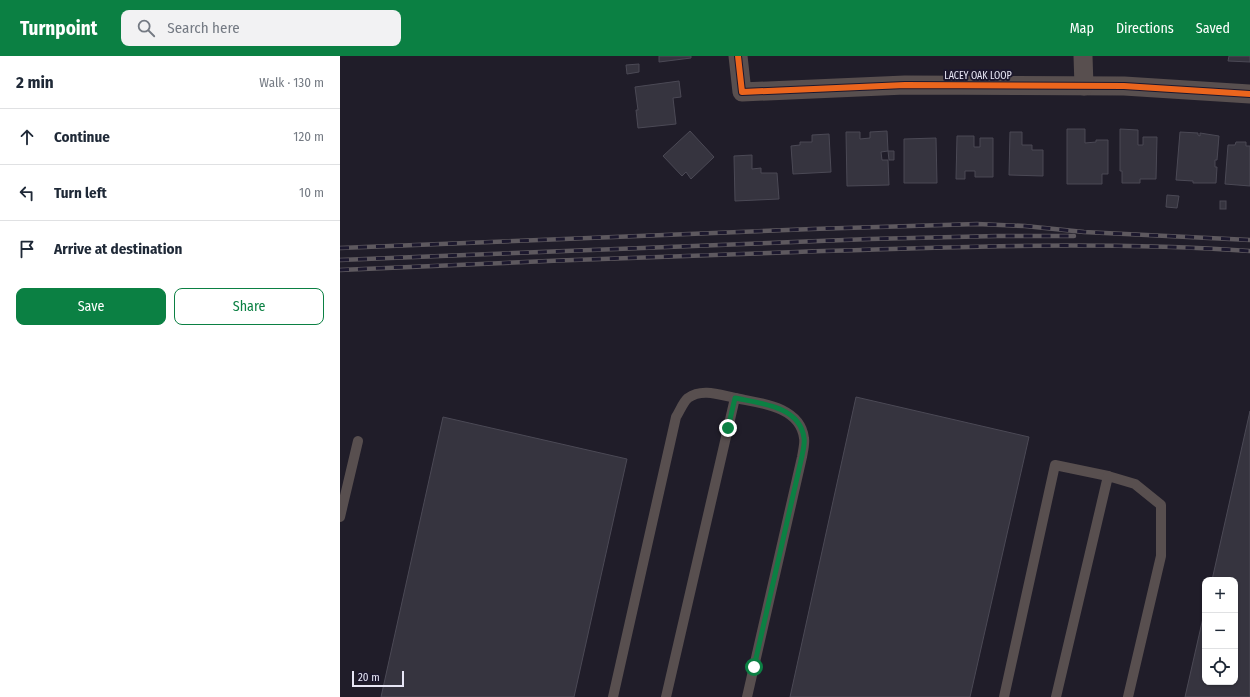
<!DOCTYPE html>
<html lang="en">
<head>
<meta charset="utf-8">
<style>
	:root { --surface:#fff; --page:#f2f2f3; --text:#1f2937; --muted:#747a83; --line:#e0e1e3; --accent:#0b8043 }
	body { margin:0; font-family:"Fira Sans Condensed",sans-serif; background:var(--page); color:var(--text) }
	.controls { position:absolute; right:12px; bottom:12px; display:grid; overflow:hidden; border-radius:8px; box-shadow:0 1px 3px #0004 }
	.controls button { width:36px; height:36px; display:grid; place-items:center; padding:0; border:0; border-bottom:1px solid var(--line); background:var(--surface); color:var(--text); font:20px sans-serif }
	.scale { position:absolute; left:12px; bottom:10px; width:52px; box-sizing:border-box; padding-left:4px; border:2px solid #e7e6f5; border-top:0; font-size:11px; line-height:14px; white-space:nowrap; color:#e7e6f5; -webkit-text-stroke:3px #1c182e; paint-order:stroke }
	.stop { position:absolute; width:12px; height:12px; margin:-9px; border:3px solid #0b8043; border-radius:50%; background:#fff }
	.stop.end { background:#0b8043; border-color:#fff; box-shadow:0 1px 4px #0008 }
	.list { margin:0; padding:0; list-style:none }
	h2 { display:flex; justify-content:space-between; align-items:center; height:52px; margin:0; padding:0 16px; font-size:17px }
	h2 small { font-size:13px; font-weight:400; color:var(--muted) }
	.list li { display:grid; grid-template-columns:26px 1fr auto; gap:12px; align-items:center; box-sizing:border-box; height:56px; padding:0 16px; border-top:1px solid var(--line) }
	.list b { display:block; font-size:15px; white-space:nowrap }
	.list em { font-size:13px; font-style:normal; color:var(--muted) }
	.actions { display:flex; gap:8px; padding:12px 16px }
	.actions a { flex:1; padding:9px 0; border:1px solid var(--accent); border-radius:8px; text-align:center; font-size:14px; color:var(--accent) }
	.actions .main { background:var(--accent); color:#fff }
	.icon { flex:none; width:22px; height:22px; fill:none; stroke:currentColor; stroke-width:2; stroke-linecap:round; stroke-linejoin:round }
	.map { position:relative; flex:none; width:910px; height:641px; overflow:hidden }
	header { display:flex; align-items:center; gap:24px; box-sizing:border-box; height:56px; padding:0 20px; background:var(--accent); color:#fff }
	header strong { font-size:19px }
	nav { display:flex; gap:22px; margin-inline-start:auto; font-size:14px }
	.search { width:280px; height:36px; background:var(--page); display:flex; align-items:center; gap:10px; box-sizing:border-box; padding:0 14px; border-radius:8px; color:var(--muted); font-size:15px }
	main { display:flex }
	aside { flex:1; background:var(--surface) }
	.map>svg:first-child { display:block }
	.building { fill:#36343f; stroke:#4b4955 }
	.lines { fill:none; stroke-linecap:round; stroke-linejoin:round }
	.service { stroke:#584f4f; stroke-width:10 }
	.minor { stroke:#584f4f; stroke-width:19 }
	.rail-casing { stroke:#5e595f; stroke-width:4.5 }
	.rail { stroke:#1c182e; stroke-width:3; stroke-dasharray:9; stroke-linecap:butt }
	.cycleway-casing { stroke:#1c182e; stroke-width:8 }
	.cycleway { stroke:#eb651d; stroke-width:6 }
	.route { stroke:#0b8043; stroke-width:5 }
	.labels { text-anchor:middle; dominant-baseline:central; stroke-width:4; stroke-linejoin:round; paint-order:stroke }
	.street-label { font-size:10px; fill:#e7e6f5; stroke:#1c182e }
</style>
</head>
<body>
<header>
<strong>Turnpoint</strong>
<div class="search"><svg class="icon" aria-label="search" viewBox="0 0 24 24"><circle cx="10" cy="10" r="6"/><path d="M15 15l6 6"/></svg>Search here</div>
<nav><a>Map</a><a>Directions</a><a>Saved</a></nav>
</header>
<main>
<aside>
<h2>2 min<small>Walk · 130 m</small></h2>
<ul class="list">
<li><svg class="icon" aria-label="ahead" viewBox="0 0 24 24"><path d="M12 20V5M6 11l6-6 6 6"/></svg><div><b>Continue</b></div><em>120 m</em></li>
<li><svg class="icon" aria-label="left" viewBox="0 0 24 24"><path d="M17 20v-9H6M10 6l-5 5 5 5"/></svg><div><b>Turn left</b></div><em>10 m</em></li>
<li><svg class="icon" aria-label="arrive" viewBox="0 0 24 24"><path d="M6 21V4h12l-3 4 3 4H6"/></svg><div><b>Arrive at destination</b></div></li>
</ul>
<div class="actions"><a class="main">Save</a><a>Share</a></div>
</aside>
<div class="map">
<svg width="910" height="641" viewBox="0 0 910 641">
	<rect width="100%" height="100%" fill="#201d29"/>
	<g class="building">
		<polygon points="319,0 351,0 351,2 319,6"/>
		<polygon points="889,0 910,0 910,6 888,5"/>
		<polygon points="299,8 299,16 287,18 286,9"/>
		<polygon points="339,25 341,41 333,42 336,68 298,72 296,54 298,54 295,31"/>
		<polygon points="727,73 745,73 745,87 756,86 756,84 768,84 768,118 762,118 762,128 727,128"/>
		<polygon points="780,73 798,74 798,89 803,89 803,81 817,81 816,123 800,123 800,127 782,127 782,115 780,115"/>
		<polygon points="350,75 374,101 351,123 346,116 342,120 323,100"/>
		<polygon points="547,75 548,95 541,96 542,104 548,104 549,129 507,130 506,76 520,76 520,83 530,82 530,76"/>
		<polygon points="670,76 682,76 682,89 692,89 692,94 703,94 703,120 669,119"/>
		<polygon points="840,76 858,77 858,79 860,80 860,77 879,80 877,104 875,104 875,111 877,111 876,127 853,127 853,125 836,124"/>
		<polygon points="489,78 491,116 453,118 451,90 460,89 460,86 472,86 472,79"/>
		<polygon points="617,80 634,80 634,91 640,91 640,82 653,82 653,121 635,121 635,115 625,115 625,123 616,123"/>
		<polygon points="596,82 597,127 564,127 564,83"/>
		<polygon points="896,86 906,86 906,90 910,90 910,130 885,128 888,89 895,89"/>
		<polygon points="548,95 554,95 554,104 549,104"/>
		<polygon points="412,99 412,113 421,112 421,117 437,117 439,143 395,145 394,100"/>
		<polygon points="827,139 839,140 837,152 826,151"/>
		<rect x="880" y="145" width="6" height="8"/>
		<polygon points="516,341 689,381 630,641 450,641"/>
		<polygon points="910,355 910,641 845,641 865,553 865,626 895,626 895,524 872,524"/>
		<polygon points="103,361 287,403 234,641 41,641"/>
	</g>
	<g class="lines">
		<g class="service">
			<polyline points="0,461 18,385"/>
			<path d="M 273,641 L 336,361 C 340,355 343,346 348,342 C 362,332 380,339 395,342"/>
			<path d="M 326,641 L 395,342 C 419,347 460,350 464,382 C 465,387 463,395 462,401 L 407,641"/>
			<polyline points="664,641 715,409 768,420"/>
			<polyline points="716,641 768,420 795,428 821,449 821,500 788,641"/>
		</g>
		<g class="minor">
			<polyline points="398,0 402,36 565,29 784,30 910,38"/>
			<polyline points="743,0 744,30"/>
		</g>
		<defs>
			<g id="rail">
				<polyline points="0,192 472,173 637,168 685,170 744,176 910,184"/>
				<polyline points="0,204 530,183 657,180 734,180"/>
				<path d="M 0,214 C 152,207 305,201 457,196 C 608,191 759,185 910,195"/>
			</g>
		</defs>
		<use href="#rail" class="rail-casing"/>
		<use href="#rail" class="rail"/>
		<defs>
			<polyline id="cycleway" points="398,0 402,36 565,29 784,30 910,38"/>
		</defs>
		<use href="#cycleway" class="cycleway-casing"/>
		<use href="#cycleway" class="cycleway"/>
	</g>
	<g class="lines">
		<path class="route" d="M 388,372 L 395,342 C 419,347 460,350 464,382 C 465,387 463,395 462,400 L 414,611"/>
	</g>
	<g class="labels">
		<g class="street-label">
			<text x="638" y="20">LACEY OAK LOOP</text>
		</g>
	</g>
</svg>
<div class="controls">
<button>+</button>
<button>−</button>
<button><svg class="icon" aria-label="locate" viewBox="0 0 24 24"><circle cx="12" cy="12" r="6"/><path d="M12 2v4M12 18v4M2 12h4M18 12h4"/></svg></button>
</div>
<div class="scale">20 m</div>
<div class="stop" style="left:414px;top:611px"></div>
<div class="stop end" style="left:388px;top:372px"></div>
</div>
</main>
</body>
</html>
